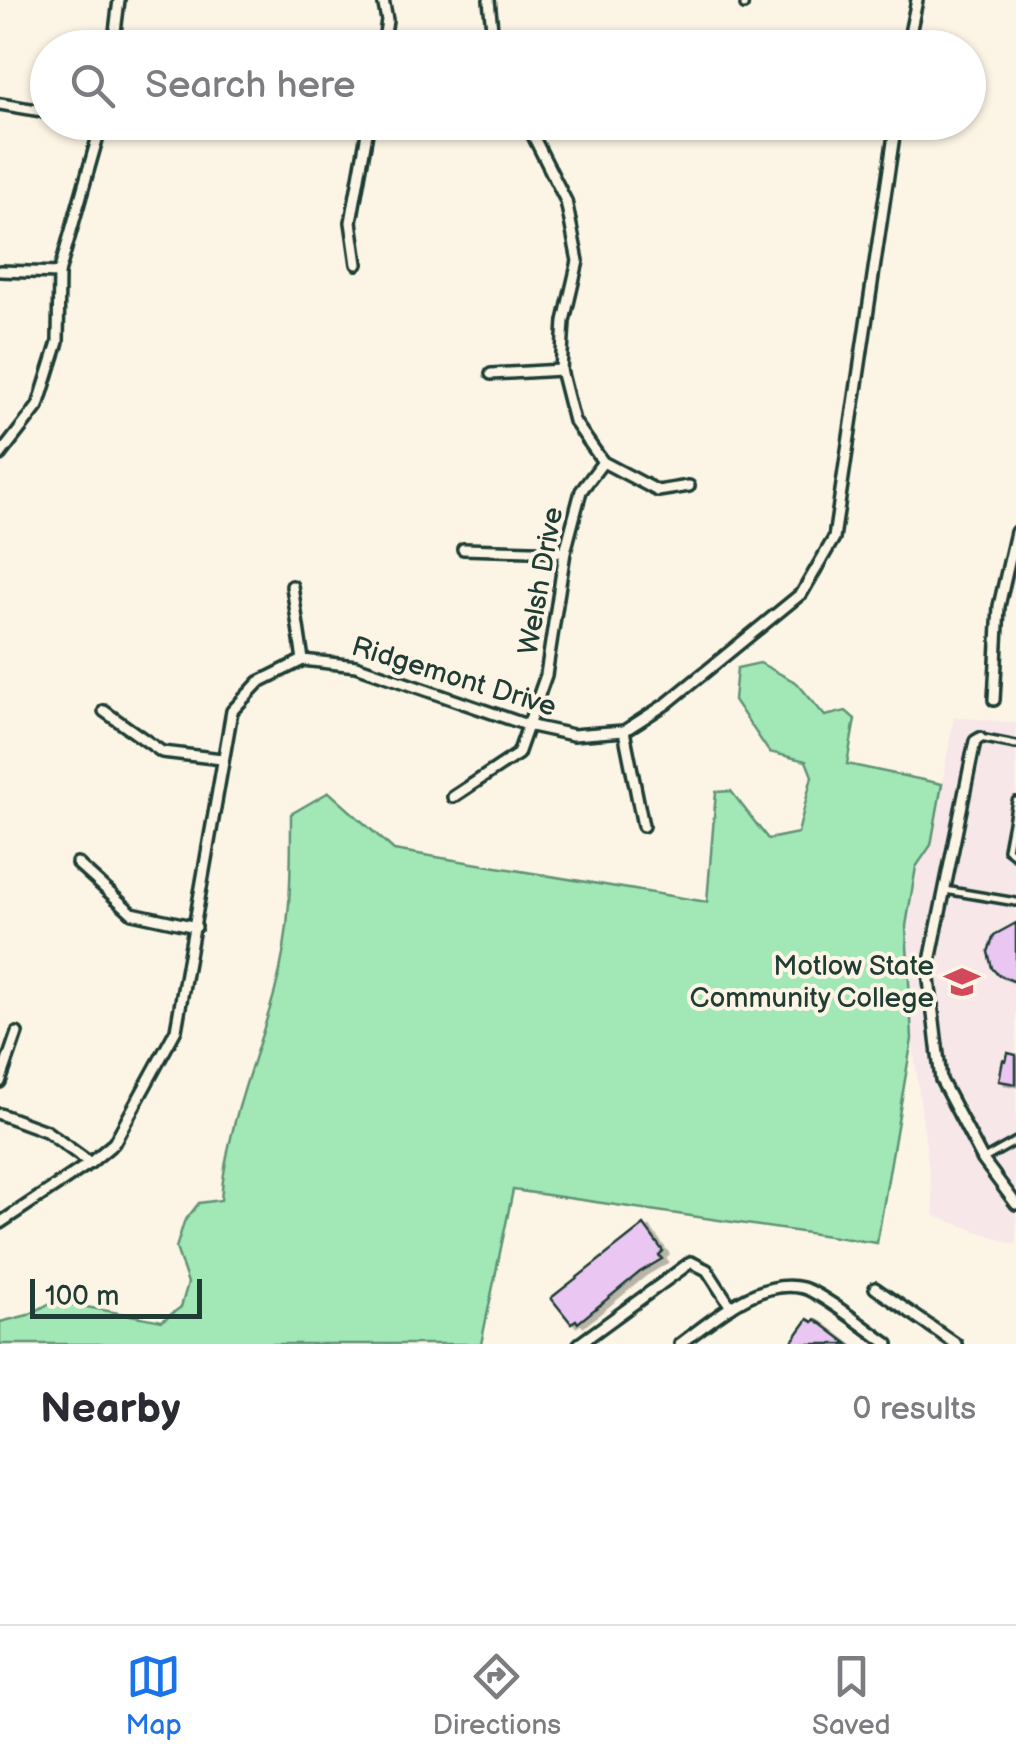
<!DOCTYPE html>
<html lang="en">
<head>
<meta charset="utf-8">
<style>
	:root { --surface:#fff; --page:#f2f2f3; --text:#2b2b33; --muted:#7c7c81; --line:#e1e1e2; --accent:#1a73e8 }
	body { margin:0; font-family:"Balsamiq Sans",sans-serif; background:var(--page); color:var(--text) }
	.scale { position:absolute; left:30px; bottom:25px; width:172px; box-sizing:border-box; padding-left:10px; border:5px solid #1f3d34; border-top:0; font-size:28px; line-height:35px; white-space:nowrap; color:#1f3d34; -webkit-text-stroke:8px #fcf5e5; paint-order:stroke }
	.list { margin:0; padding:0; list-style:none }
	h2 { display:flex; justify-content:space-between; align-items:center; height:130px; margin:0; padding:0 40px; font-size:42px }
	h2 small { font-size:32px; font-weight:400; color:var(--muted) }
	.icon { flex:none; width:55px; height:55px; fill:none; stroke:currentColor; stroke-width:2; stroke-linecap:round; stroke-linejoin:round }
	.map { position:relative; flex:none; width:1016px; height:1344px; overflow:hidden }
	.search { position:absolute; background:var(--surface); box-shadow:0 2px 8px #0004; left:30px; right:30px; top:30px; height:110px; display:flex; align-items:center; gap:25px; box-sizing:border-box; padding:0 35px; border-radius:55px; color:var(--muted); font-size:38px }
	.sheet { height:280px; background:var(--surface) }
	nav { display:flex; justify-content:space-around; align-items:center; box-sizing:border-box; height:140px; border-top:2px solid var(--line); background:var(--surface); font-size:28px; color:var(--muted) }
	nav a { display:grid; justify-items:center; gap:5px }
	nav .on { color:var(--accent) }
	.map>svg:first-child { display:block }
	.built { fill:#f7e7e9 }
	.green { fill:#a2e8b6; stroke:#609275; stroke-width:2.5 }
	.building { fill:#eac7f2; stroke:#1f3d34; stroke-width:2.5; filter:url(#shadow) }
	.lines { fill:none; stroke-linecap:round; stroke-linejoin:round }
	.service-casing { stroke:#1f3d34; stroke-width:12 }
	.minor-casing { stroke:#1f3d34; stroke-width:16 }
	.service { stroke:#fcf5e5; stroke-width:5 }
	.minor { stroke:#fcf5e5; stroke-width:9 }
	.labels { text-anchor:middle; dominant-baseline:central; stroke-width:8; stroke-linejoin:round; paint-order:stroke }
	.street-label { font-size:28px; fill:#1f3d34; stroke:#fcf5e5 }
	.poi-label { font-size:28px; fill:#1f3d34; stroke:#fcf5e5; text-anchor:end }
</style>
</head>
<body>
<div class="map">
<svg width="1016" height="1344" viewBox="0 0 1016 1344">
	<defs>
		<filter id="shadow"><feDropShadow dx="5.5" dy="3" stdDeviation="0" flood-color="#0004"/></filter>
	</defs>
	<rect width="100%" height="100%" fill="#fcf5e5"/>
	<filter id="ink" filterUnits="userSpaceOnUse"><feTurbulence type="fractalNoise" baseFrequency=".01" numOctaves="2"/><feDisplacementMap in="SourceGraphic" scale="20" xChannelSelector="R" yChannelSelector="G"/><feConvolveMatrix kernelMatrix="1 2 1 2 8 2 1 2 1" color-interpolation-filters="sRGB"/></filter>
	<g filter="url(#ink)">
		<polygon class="built" points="954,717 1016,723 1016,1245 935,1216 912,1039 906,926 916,867 931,845"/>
		<path class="green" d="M 760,663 L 797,683 L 825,716 L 846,711 L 855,719 L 847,764 L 942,784 L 931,845 L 916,867 L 906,926 L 912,1039 L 877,1243 L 513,1190 L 481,1344 L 0,1344 L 0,1322 L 28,1315 L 54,1301 L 162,1321 L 181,1307 L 188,1283 L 176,1248 L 184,1222 L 199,1203 L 221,1200 C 226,1128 256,1060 275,991 C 291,933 291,873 291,814 L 329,792 L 394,850 L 707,902 L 716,792 L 731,791 L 768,839 L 798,833 L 812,776 L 806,761 L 769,752 L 734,700 L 737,668 Z"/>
		<g class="building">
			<polygon points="1016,923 1016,982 998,975 992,968 988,952 994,935"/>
			<polygon points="1008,1053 1016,1055 1016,1084 999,1081 1003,1060 1006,1061"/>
			<polygon points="644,1225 663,1251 659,1255 662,1259 640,1272 578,1323 576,1320 571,1323 551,1298"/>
			<polygon points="808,1319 813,1322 815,1319 848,1344 790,1344"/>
		</g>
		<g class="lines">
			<defs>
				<g id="service">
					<polyline points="744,6 745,0"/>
					<polyline points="980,738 1016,745"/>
					<polyline points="1016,801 1007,849 1016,856"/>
					<polyline points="945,890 1016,902"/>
					<polyline points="984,1159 1016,1141"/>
				</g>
				<g id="minor">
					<polyline points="489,0 494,48"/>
					<polyline points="113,48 119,0"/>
					<polyline points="383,48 387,20 383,0"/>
					<polyline points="907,48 917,0"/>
					<polyline points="0,104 48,112"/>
					<polyline points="526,122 566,201 578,261 564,321 561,370 574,421 603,462 658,491 689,486"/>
					<polyline points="357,264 351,222 369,122"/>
					<polyline points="0,271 59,273"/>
					<polyline points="491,374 561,370"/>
					<polyline points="0,455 38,406 58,342 59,273 102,122"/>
					<polyline points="463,549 565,552"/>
					<polyline points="292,586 303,660"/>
					<polyline points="994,700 999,606 1016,532"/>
					<polyline points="104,711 162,752 222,759"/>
					<polyline points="624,731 643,826"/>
					<polyline points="980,738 975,741 928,971 941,1080 983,1160 1016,1204"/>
					<polyline points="453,797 518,754 546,675 565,552 581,491 603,462"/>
					<polyline points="77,863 132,913 196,927"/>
					<polyline points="0,1082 17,1033"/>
					<polyline points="0,1114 46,1131 90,1163"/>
					<polyline points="0,1223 90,1163 114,1143 176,1030 232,711 259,682 303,660 356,666 527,725 573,735 624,731 666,704 802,593 834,538 896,122"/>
					<polyline points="875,1288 956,1344"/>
					<polyline points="579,1344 691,1262 707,1270 731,1307"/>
					<path d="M 680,1344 C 713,1320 759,1277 803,1288 C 822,1293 869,1331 888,1344"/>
				</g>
			</defs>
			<use href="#service" class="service-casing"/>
			<use href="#minor" class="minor-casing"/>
			<use href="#service" class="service"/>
			<use href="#minor" class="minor"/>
		</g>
	</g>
	<defs>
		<symbol id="university-bare" viewBox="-9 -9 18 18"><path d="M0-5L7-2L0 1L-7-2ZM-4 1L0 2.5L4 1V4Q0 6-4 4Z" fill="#d1495b" stroke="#fcf5e5" stroke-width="2.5" paint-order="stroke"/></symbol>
	</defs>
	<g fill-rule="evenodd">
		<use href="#university-bare" x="937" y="957" width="50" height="50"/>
	</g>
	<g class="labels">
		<g class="street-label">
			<text transform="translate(541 581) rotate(-80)">Welsh Drive</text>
			<text transform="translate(454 677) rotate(17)">Ridgemont Drive</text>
		</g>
		<g class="poi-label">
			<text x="934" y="966">Motlow State<tspan x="934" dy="32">Community College</tspan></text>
		</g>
	</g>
</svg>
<div class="scale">100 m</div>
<div class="search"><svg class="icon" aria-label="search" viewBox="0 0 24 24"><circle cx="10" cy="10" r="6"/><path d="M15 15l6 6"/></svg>Search here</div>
</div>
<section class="sheet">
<h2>Nearby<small>0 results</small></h2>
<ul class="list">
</ul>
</section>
<nav>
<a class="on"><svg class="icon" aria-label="map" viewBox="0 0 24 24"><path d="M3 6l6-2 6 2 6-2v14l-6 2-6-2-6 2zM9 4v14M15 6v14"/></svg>Map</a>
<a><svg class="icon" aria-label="directions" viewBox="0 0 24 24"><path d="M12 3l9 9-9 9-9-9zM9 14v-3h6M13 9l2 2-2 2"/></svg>Directions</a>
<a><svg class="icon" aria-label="saved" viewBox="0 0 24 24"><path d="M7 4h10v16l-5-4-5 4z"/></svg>Saved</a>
</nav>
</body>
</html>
